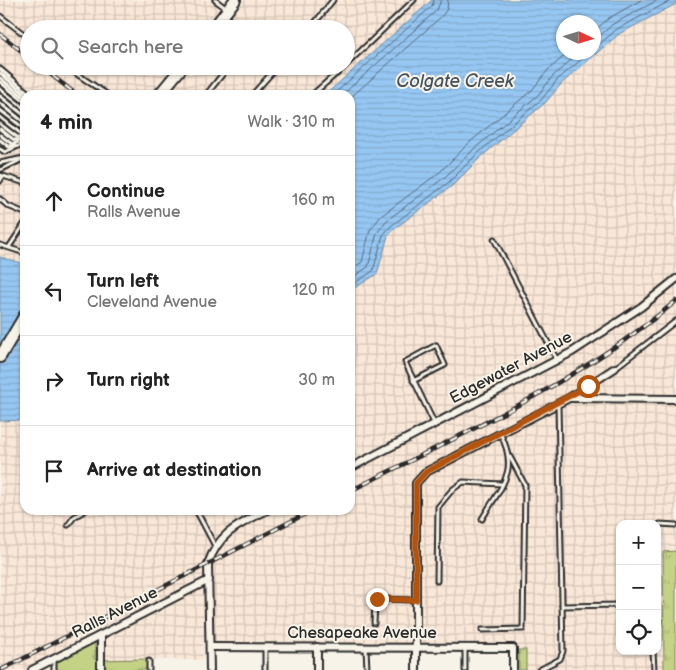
<!DOCTYPE html>
<html lang="en">
<head>
<meta charset="utf-8">
<style>
	:root { --surface:#fff; --page:#f2f2f2; --text:#222; --muted:#767676; --line:#e0e0e0 }
	body { margin:0; font-family:"Balsamiq Sans",sans-serif; background:var(--page); color:var(--text) }
	.controls { position:absolute; right:15px; bottom:15px; display:grid; overflow:hidden; border-radius:10px; box-shadow:0 1px 4px #0004 }
	.controls button { width:45px; height:45px; display:grid; place-items:center; padding:0; border:0; border-bottom:1px solid var(--line); background:var(--surface); color:var(--text); font:25px sans-serif }
	.compass { position:absolute; left:556px; top:15px; width:45px; height:45px; border-radius:50%; background:var(--surface); box-shadow:0 1px 4px #0004; rotate:94deg }
	.stop { position:absolute; width:15px; height:15px; margin:-11px; border:4px solid #b45309; border-radius:50%; background:#fff }
	.stop.end { background:#b45309; border-color:#fff; box-shadow:0 1px 5px #0008 }
	.list { margin:0; padding:0; list-style:none }
	h2 { display:flex; justify-content:space-between; align-items:center; height:65px; margin:0; padding:0 20px; font-size:21px }
	h2 small { font-size:16px; font-weight:400; color:var(--muted) }
	.list li { display:grid; grid-template-columns:32px 1fr auto; gap:15px; align-items:center; box-sizing:border-box; height:90px; padding:0 20px; border-top:1px solid var(--line) }
	.list b { display:block; font-size:19px; white-space:nowrap }
	.list p { margin:0; font-size:16px; white-space:nowrap; color:var(--muted) }
	.list em { font-size:16px; font-style:normal; color:var(--muted) }
	.icon { flex:none; width:28px; height:28px; fill:none; stroke:currentColor; stroke-width:2; stroke-linecap:round; stroke-linejoin:round }
	.map { position:relative; flex:none; width:676px; height:670px; overflow:hidden }
	.search { position:absolute; background:var(--surface); box-shadow:0 1px 4px #0004; left:20px; top:20px; width:335px; height:55px; display:flex; align-items:center; gap:12px; box-sizing:border-box; padding:0 18px; border-radius:28px; color:var(--muted); font-size:19px }
	.panel { position:absolute; background:var(--surface); box-shadow:0 1px 4px #0004; left:20px; top:90px; width:335px; height:425px; border-radius:15px }
	.map>svg:first-child { display:block }
	.industrial { fill:url(#industrial-grid); fill-rule:evenodd }
	.green { fill:#c4d286; stroke:#787e58 }
	.park { fill:url(#park-tufts); stroke:#787e58 }
	.water { fill:url(#water-rules); stroke:#6b89a2; fill-rule:evenodd }
	.lines { fill:none; stroke-linecap:round; stroke-linejoin:round }
	.shore { stroke:#56697b; stroke-width:1 }
	.service-casing { stroke:#2b2b2b; stroke-width:7 }
	.minor-casing { stroke:#2b2b2b; stroke-width:10 }
	.primary-casing { stroke:#2b2b2b; stroke-width:14 }
	.service { stroke:#f7f3e8; stroke-width:3 }
	.minor { stroke:#f7f3e8; stroke-width:6 }
	.primary { stroke:#f7f3e8; stroke-width:10 }
	.rail-casing { stroke:#2b2b2b; stroke-width:4.5 }
	.rail { stroke:#f7f3e8; stroke-width:2.5; stroke-dasharray:8; stroke-linecap:butt }
	.route { stroke:#b45309; stroke-width:6 }
	.labels { text-anchor:middle; dominant-baseline:central; stroke-width:4; stroke-linejoin:round; paint-order:stroke }
	.street-label { font-size:16px; fill:#2b2b2b; stroke:#f7f3e8 }
	.water-label { font-size:18px; font-style:italic; fill:#46525d; stroke:#f7f3e8 }
</style>
</head>
<body>
<div class="map">
<svg width="676" height="670" viewBox="0 0 676 670">
	<defs>
		<pattern id="industrial-grid" width="8" height="8" patternUnits="userSpaceOnUse" patternTransform="scale(1.25)"><rect width="8" height="8" fill="#f9e7d7"/><path d="M0 4h8M4 0v8" fill="none" stroke="#d6c6b9"/></pattern>
		<pattern id="park-tufts" width="24" height="20" patternUnits="userSpaceOnUse" patternTransform="scale(1.25)"><rect width="24" height="20" fill="#c4d286"/><path d="M3 7l-1-3M5 7V3M7 7l1-3M15 17l-1-3M17 17v-4M19 17l1-3" fill="none" stroke="#a9b474"/></pattern>
		<pattern id="water-rules" width="6" height="5" patternUnits="userSpaceOnUse" patternTransform="scale(1.25)"><rect width="6" height="5" fill="#96c7f2"/><path d="M0 2.5h6" fill="none" stroke="#81abd0"/></pattern>
	</defs>
	<rect width="100%" height="100%" fill="#f7f3e8"/>
	<filter id="ink" filterUnits="userSpaceOnUse"><feTurbulence type="fractalNoise" baseFrequency=".02" numOctaves="2"/><feDisplacementMap in="SourceGraphic" scale="10" xChannelSelector="R" yChannelSelector="G"/><feConvolveMatrix kernelMatrix="1 2 1 2 8 2 1 2 1" color-interpolation-filters="sRGB"/></filter>
	<g filter="url(#ink)">
		<g class="industrial">
			<path d="M 0,0 L 432,0 L 325,95 L 25,95 L 25,264 L 0,257 ZM 29,29 L 346,29 L 346,66 L 29,66 Z"/>
			<path d="M 676,4 L 676,551 L 663,552 L 664,670 L 519,670 L 518,643 L 203,642 L 203,660 L 95,660 L 95,644 L 55,670 L 0,670 L 0,421 L 25,420 L 25,510 L 350,510 L 350,291 L 361,286 L 384,249 L 388,236 L 394,229 L 452,186 L 481,157 L 546,102 L 561,84 L 619,34 ZM 620,524 L 657,524 L 657,651 L 620,651 Z"/>
		</g>
		<rect class="green" x="519" y="650" width="7" height="20"/>
		<g class="park">
			<polygon points="676,551 676,670 664,670 663,552"/>
			<polygon points="95,643 95,660 148,659 148,670 55,670 55,663"/>
		</g>
		<g class="water">
			<path d="M 432,0 L 676,0 L 676,4 L 619,34 L 561,84 L 546,102 L 481,157 L 452,186 L 394,229 L 388,236 L 377,274 L 350,291 L 350,95 L 325,95 ZM 594,22 L 594,52 L 564,52 L 564,22 Z"/>
			<polygon points="0,257 25,264 25,420 0,421"/>
		</g>
		<g class="lines">
			<g class="shore">
				<polyline points="594,31 609,18 641,0"/>
				<polyline points="594,41 613,24 658,0"/>
				<polyline points="594,49 617,29 672,0"/>
				<polyline points="333,95 432,6 434,0"/>
				<polyline points="342,95 437,10 441,0"/>
				<polyline points="350,98 442,16 447,9 448,0"/>
				<polyline points="350,270 362,262 370,230 381,216 440,172 469,143 532,90 548,70 569,52"/>
				<polyline points="350,279 368,267 377,233 386,221 445,177 474,149 538,95 553,76 580,52"/>
				<polyline points="350,286 373,271 383,235 391,226 449,182 478,153 542,99 557,80 590,52"/>
			</g>
			<defs>
				<g id="service">
					<polyline points="215,0 227,9"/>
					<polyline points="0,16 29,38"/>
					<polyline points="310,29 333,0"/>
					<polyline points="346,65 414,0"/>
					<polyline points="65,66 108,95"/>
					<polyline points="328,66 337,74"/>
					<polyline points="0,69 31,95"/>
					<polyline points="0,73 26,95"/>
					<polyline points="0,78 25,98"/>
					<polyline points="0,82 25,102"/>
					<polyline points="0,89 25,109"/>
					<polyline points="206,95 229,66"/>
					<polyline points="252,95 278,66"/>
					<polyline points="312,95 345,66"/>
					<polyline points="0,96 25,116"/>
					<polyline points="0,103 25,123"/>
					<polyline points="0,110 25,129"/>
					<polyline points="0,117 20,133 25,134"/>
					<polyline points="0,124 17,137 25,137"/>
					<polyline points="0,129 14,140 24,139"/>
					<polyline points="0,135 12,144 22,141"/>
					<polyline points="0,140 9,147 15,145"/>
					<polyline points="0,149 5,152 25,143"/>
					<polyline points="0,163 24,158"/>
					<polyline points="0,170 25,158"/>
					<polyline points="0,175 25,183"/>
					<polyline points="0,181 3,176"/>
					<polyline points="0,199 8,206 25,213"/>
					<polyline points="494,239 557,360"/>
					<polyline points="0,245 25,253"/>
					<polyline points="9,247 25,223"/>
					<polyline points="615,368 676,321"/>
					<polyline points="413,381 445,365 436,345 405,362 434,423"/>
					<polyline points="196,510 215,546"/>
					<path d="M 482,519 C 501,486 520,471 500,433"/>
					<polyline points="660,524 676,525"/>
					<polyline points="68,525 74,517 86,510"/>
					<polyline points="437,581 438,507 452,490 463,482 502,484"/>
					<polyline points="562,606 620,605"/>
					<polyline points="374,623 375,604 377,599 415,600"/>
					<polyline points="482,630 523,629 525,485 510,457"/>
					<polyline points="465,647 465,670"/>
					<polyline points="265,648 265,670"/>
					<polyline points="366,648 367,670"/>
					<polyline points="653,651 654,670"/>
					<polyline points="149,661 149,670"/>
					<polyline points="54,670 54,659"/>
					<polyline points="539,670 560,659 563,651 558,404"/>
				</g>
				<g id="minor">
					<polyline points="570,398 676,399"/>
					<polyline points="350,468 572,352 641,307 676,279"/>
					<polyline points="101,635 101,670"/>
					<polyline points="210,647 513,648 513,670"/>
					<polyline points="317,647 317,670"/>
					<polyline points="32,670 209,580"/>
					<path d="M 210,670 L 208,564 C 219,532 239,525 267,510"/>
					<polyline points="416,670 416,483 426,472 569,398 615,368"/>
				</g>
				<g id="primary">
					<polyline points="213,29 235,0"/>
					<polyline points="159,95 183,66"/>
					<polyline points="0,357 25,315"/>
				</g>
			</defs>
			<use href="#service" class="service-casing"/>
			<use href="#minor" class="minor-casing"/>
			<use href="#primary" class="primary-casing"/>
			<use href="#service" class="service"/>
			<use href="#minor" class="minor"/>
			<use href="#primary" class="primary"/>
			<defs>
				<g id="rail">
					<polyline points="0,34 29,57"/>
					<polyline points="40,66 77,95"/>
					<path d="M 350,491 C 462,434 579,382 676,301"/>
					<polyline points="1,670 313,510"/>
				</g>
			</defs>
			<use href="#rail" class="rail-casing"/>
			<use href="#rail" class="rail"/>
		</g>
	</g>
	<g class="lines" filter="url(#ink)">
		<polyline class="route" points="377,599 416,600 416,483 426,472 588,386"/>
	</g>
	<g class="labels">
		<g class="street-label">
			<text transform="translate(511 368) rotate(-28)">Edgewater Avenue</text>
			<text transform="translate(115 613) rotate(-27)">Ralls Avenue</text>
			<text x="362" y="633">Chesapeake Avenue</text>
		</g>
		<g class="water-label">
			<text x="455" y="81">Colgate Creek</text>
		</g>
	</g>
</svg>
<div class="controls">
<button>+</button>
<button>−</button>
<button><svg class="icon" aria-label="locate" viewBox="0 0 24 24"><circle cx="12" cy="12" r="6"/><path d="M12 2v4M12 18v4M2 12h4M18 12h4"/></svg></button>
</div>
<svg class="compass" viewBox="-18 -18 36 36"><path d="M0-13l5 13h-10z" fill="#e53935"/><path d="M0 13l5-13h-10z" fill="#767676"/></svg>
<div class="stop" style="left:588px;top:386px"></div>
<div class="stop end" style="left:377px;top:599px"></div>
<div class="search"><svg class="icon" aria-label="search" viewBox="0 0 24 24"><circle cx="10" cy="10" r="6"/><path d="M15 15l6 6"/></svg>Search here</div>
<section class="panel">
<h2>4 min<small>Walk · 310 m</small></h2>
<ul class="list">
<li><svg class="icon" aria-label="ahead" viewBox="0 0 24 24"><path d="M12 20V5M6 11l6-6 6 6"/></svg><div><b>Continue</b><p>Ralls Avenue</p></div><em>160 m</em></li>
<li><svg class="icon" aria-label="left" viewBox="0 0 24 24"><path d="M17 20v-9H6M10 6l-5 5 5 5"/></svg><div><b>Turn left</b><p>Cleveland Avenue</p></div><em>120 m</em></li>
<li><svg class="icon" aria-label="right" viewBox="0 0 24 24"><path d="M7 20v-9h11M14 6l5 5-5 5"/></svg><div><b>Turn right</b></div><em>30 m</em></li>
<li><svg class="icon" aria-label="arrive" viewBox="0 0 24 24"><path d="M6 21V4h12l-3 4 3 4H6"/></svg><div><b>Arrive at destination</b></div></li>
</ul>
</section>
</div>
</body>
</html>
